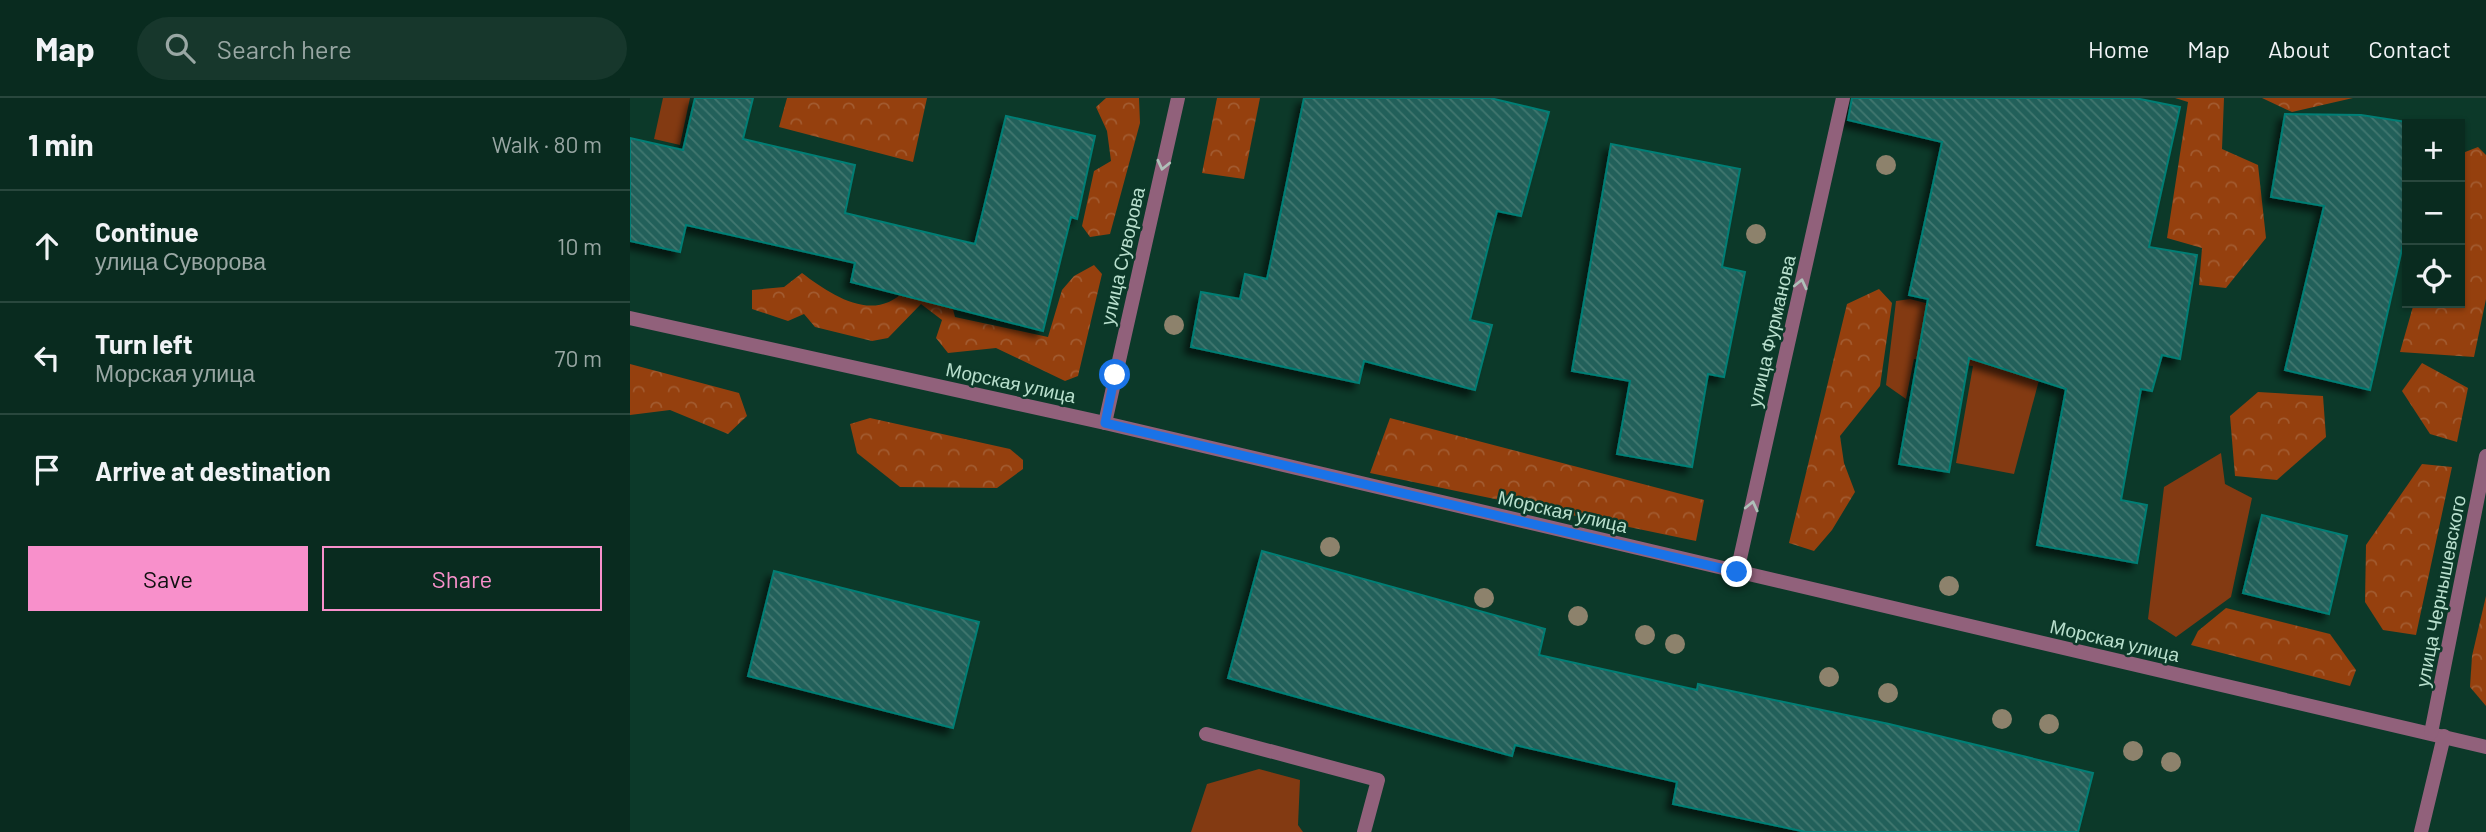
<!DOCTYPE html>
<html lang="en">
<head>
<meta charset="utf-8">
<style>
	:root { --surface:#092b1f; --page:#17372c; --text:#f1f3f6; --muted:#99a7a4; --line:#29473d; --accent:#f890cb }
	body { margin:0; font-family:Barlow,sans-serif; background:var(--page); color:var(--text) }
	.controls { position:absolute; right:21px; top:21px; display:grid; overflow:hidden; border-radius:0px; box-shadow:0 2px 5px #0004 }
	.controls button { width:63px; height:63px; display:grid; place-items:center; padding:0; border:0; border-bottom:2px solid var(--line); background:var(--surface); color:var(--text); font:35px sans-serif }
	.stop { position:absolute; width:21px; height:21px; margin:-16px; border:5px solid #1a73e8; border-radius:50%; background:#fff }
	.stop.end { background:#1a73e8; border-color:#fff; box-shadow:0 2px 7px #0008 }
	.list { margin:0; padding:0; list-style:none }
	h2 { display:flex; justify-content:space-between; align-items:center; height:91px; margin:0; padding:0 28px; font-size:30px }
	h2 small { font-size:23px; font-weight:400; color:var(--muted) }
	.list li { display:grid; grid-template-columns:46px 1fr auto; gap:21px; align-items:center; box-sizing:border-box; height:112px; padding:0 28px; border-top:2px solid var(--line) }
	.list b { display:block; font-size:26px; white-space:nowrap }
	.list p { margin:0; font-size:23px; white-space:nowrap; color:var(--muted) }
	.list em { font-size:23px; font-style:normal; color:var(--muted) }
	.actions { display:flex; gap:14px; padding:21px 28px }
	.actions a { flex:1; padding:16px 0; border:2px solid var(--accent); border-radius:0px; text-align:center; font-size:24px; color:var(--accent) }
	.actions .main { background:var(--accent); color:#111 }
	.icon { flex:none; width:38px; height:38px; fill:none; stroke:currentColor; stroke-width:2; stroke-linecap:round; stroke-linejoin:round }
	.map { position:relative; flex:none; width:1856px; height:734px; overflow:hidden }
	header { display:flex; align-items:center; gap:42px; box-sizing:border-box; height:98px; padding:0 35px; background:var(--surface); border-bottom:2px solid var(--line) }
	header strong { font-size:33px }
	nav { display:flex; gap:38px; margin-inline-start:auto; font-size:24px }
	.search { width:490px; height:63px; background:var(--page); display:flex; align-items:center; gap:18px; box-sizing:border-box; padding:0 24px; border-radius:38px; color:var(--muted); font-size:26px }
	main { display:flex }
	aside { flex:1; background:var(--surface) }
	.map>svg:first-child { display:block }
	.grass { fill:#833a12 }
	.forest { fill:url(#forest-crowns) }
	.building { fill:url(#building-back-hatch); stroke:#007e74; stroke-width:2; filter:url(#shadow) }
	.lines { fill:none; stroke-linecap:round; stroke-linejoin:round }
	.service { stroke:#91617b; stroke-width:14 }
	.minor { stroke:#91617b; stroke-width:14 }
	.tree { fill:#8d826c }
	.oneway { stroke:#afc0b9 }
	.route { stroke:#1a73e8; stroke-width:9 }
	.labels { text-anchor:middle; dominant-baseline:central; stroke-width:5; stroke-linejoin:round; paint-order:stroke }
	.street-label { font-size:19px; fill:#b9e0ce; stroke:#0c3929 }
</style>
</head>
<body>
<header>
<strong>Map</strong>
<div class="search"><svg class="icon" aria-label="search" viewBox="0 0 24 24"><circle cx="10" cy="10" r="6"/><path d="M15 15l6 6"/></svg>Search here</div>
<nav><a>Home</a><a>Map</a><a>About</a><a>Contact</a></nav>
</header>
<main>
<aside>
<h2>1 min<small>Walk · 80 m</small></h2>
<ul class="list">
<li><svg class="icon" aria-label="ahead" viewBox="0 0 24 24"><path d="M12 20V5M6 11l6-6 6 6"/></svg><div><b>Continue</b><p>улица Суворова</p></div><em>10 m</em></li>
<li><svg class="icon" aria-label="left" viewBox="0 0 24 24"><path d="M17 20v-9H6M10 6l-5 5 5 5"/></svg><div><b>Turn left</b><p>Морская улица</p></div><em>70 m</em></li>
<li><svg class="icon" aria-label="arrive" viewBox="0 0 24 24"><path d="M6 21V4h12l-3 4 3 4H6"/></svg><div><b>Arrive at destination</b></div></li>
</ul>
<div class="actions"><a class="main">Save</a><a>Share</a></div>
</aside>
<div class="map">
<svg width="1856" height="734" viewBox="0 0 1856 734">
	<defs>
		<pattern id="forest-crowns" width="20" height="18" patternUnits="userSpaceOnUse" patternTransform="scale(1.75)"><rect width="20" height="18" fill="#95400e"/><path d="M2 6a3 3 0 1 1 6 0M12 15a3 3 0 1 1 6 0" fill="none" stroke="#a25b30"/></pattern>
		<pattern id="building-back-hatch" width="6" height="6" patternUnits="userSpaceOnUse" patternTransform="scale(1.75)"><rect width="6" height="6" fill="#23615a"/><path d="M-1 5l2 2M0 0l6 6M5-1l2 2" fill="none" stroke="#417770"/></pattern>
		<filter id="shadow"><feDropShadow dx="-6" dy="6" stdDeviation="3.5" flood-color="#0009"/></filter>
	</defs>
	<rect width="100%" height="100%" fill="#0c3929"/>
	<g class="grass">
		<polygon points="33,0 60,0 50,47 24,41"/>
		<polygon points="1280,201 1421,237 1384,376 1326,365 1343,268 1284,261 1276,301 1256,287 1266,203"/>
		<polygon points="1591,355 1595,386 1622,400 1601,499 1546,539 1518,521 1534,389"/>
		<polygon points="629,671 670,682 668,727 673,734 561,734 577,686"/>
	</g>
	<g class="forest">
		<polygon points="157,0 297,0 283,64 149,29"/>
		<polygon points="476,0 509,0 510,25 480,136 460,139 452,128 464,73 481,63 477,33 466,9"/>
		<polygon points="587,0 630,0 614,81 572,75"/>
		<polygon points="1545,0 1594,0 1592,51 1628,67 1636,140 1596,190 1569,187 1572,150 1537,140 1558,4"/>
		<polygon points="1632,0 1723,0 1662,14"/>
		<polygon points="1848,49 1856,57 1856,201 1844,259 1770,254 1784,205 1830,205 1830,56"/>
		<path d="M 464,167 L 472,176 L 448,278 L 435,283 L 366,250 L 318,255 L 306,240 L 312,222 L 291,206 L 258,240 L 242,243 L 185,229 L 174,216 L 158,223 L 122,211 L 122,192 L 154,189 L 172,175 C 201,197 244,226 275,192 L 321,204 L 325,219 L 418,239 L 432,192 L 444,178 Z"/>
		<polygon points="1249,191 1262,205 1250,288 1210,338 1214,365 1225,394 1202,432 1184,453 1159,445 1217,206"/>
		<polygon points="1792,265 1838,290 1827,344 1800,336 1772,293"/>
		<polygon points="0,266 109,295 117,318 98,336 40,312 0,317"/>
		<polygon points="1628,294 1693,298 1696,339 1647,382 1605,378 1600,318"/>
		<polygon points="240,320 380,351 393,362 393,371 367,390 270,389 227,355 220,326"/>
		<polygon points="760,320 1074,402 1066,443 740,375"/>
		<polygon points="1792,366 1822,369 1786,537 1753,532 1735,504 1736,447"/>
		<polygon points="1856,498 1856,608 1840,589 1842,558"/>
		<polygon points="1596,510 1700,536 1726,572 1720,588 1561,547 1568,533"/>
	</g>
	<g class="building">
		<polygon points="65,0 123,0 113,41 225,67 215,115 345,146 376,18 465,38 447,121 441,119 413,233 221,184 225,165 56,127 50,154 0,143 0,40 53,52"/>
		<polygon points="674,0 860,0 919,14 891,118 867,113 840,222 862,227 845,292 734,263 729,285 561,249 571,194 610,201 615,176 637,181"/>
		<polygon points="1222,0 1505,0 1550,9 1519,149 1567,157 1550,261 1532,257 1522,293 1511,291 1491,402 1517,407 1507,465 1407,447 1436,291 1339,260 1319,374 1269,366 1298,201 1279,197 1312,44 1218,22"/>
		<polygon points="1655,16 1731,17 1777,24 1777,129 1740,292 1655,272 1694,108 1641,99"/>
		<polygon points="981,46 1110,71 1092,169 1115,174 1094,279 1078,276 1062,369 987,356 1000,283 942,273"/>
		<polygon points="1632,417 1717,438 1699,516 1613,495"/>
		<polygon points="632,453 915,531 909,557 1067,592 1068,586 1259,626 1463,675 1448,734 1176,734 1043,706 1047,684 885,647 882,658 598,580"/>
		<polygon points="144,473 349,524 323,630 118,578"/>
	</g>
	<g class="lines">
		<g class="service">
			<polyline points="576,636 748,682 734,734"/>
			<polyline points="1791,734 1814,638"/>
		</g>
		<g class="minor">
			<polyline points="0,220 475,325 1856,649"/>
			<polyline points="475,325 548,0"/>
			<polyline points="1107,474 1213,0"/>
			<polyline points="1801,635 1856,358"/>
		</g>
	</g>
	<g class="tree">
		<circle cx="1256" cy="67" r="10"/>
		<circle cx="1126" cy="136" r="10"/>
		<circle cx="544" cy="227" r="10"/>
		<circle cx="700" cy="449" r="10"/>
		<circle cx="1319" cy="488" r="10"/>
		<circle cx="854" cy="500" r="10"/>
		<circle cx="948" cy="518" r="10"/>
		<circle cx="1015" cy="537" r="10"/>
		<circle cx="1045" cy="546" r="10"/>
		<circle cx="1199" cy="579" r="10"/>
		<circle cx="1258" cy="595" r="10"/>
		<circle cx="1372" cy="621" r="10"/>
		<circle cx="1419" cy="626" r="10"/>
		<circle cx="1503" cy="653" r="10"/>
		<circle cx="1541" cy="664" r="10"/>
	</g>
	<defs><path id="oneway-chevron" d="M-2-3.5L2.5 0L-2 3.5" fill="none" stroke-width="1.6" stroke-linecap="round" stroke-linejoin="round" transform="scale(1.75)"/></defs>
	<g class="oneway">
		<use href="#oneway-chevron" transform="translate(533 67) rotate(103)"/>
		<use href="#oneway-chevron" transform="translate(1171 186) rotate(-77)"/>
		<use href="#oneway-chevron" transform="translate(1122 408) rotate(-77)"/>
	</g>
	<g class="lines">
		<polyline class="route" points="485,277 475,325 1107,474"/>
	</g>
	<g class="labels">
		<g class="street-label">
			<text transform="translate(492 158) rotate(-77)">улица Суворова</text>
			<text transform="translate(1141 233) rotate(-77)">улица Фурманова</text>
			<text transform="translate(381 284) rotate(12)">Морская улица</text>
			<text transform="translate(933 413) rotate(13)">Морская улица</text>
			<text transform="translate(1810 493) rotate(-79)">улица Чернышевского</text>
			<text transform="translate(1485 542) rotate(13)">Морская улица</text>
		</g>
	</g>
</svg>
<div class="controls">
<button>+</button>
<button>−</button>
<button><svg class="icon" aria-label="locate" viewBox="0 0 24 24"><circle cx="12" cy="12" r="6"/><path d="M12 2v4M12 18v4M2 12h4M18 12h4"/></svg></button>
</div>
<div class="stop" style="left:485px;top:277px"></div>
<div class="stop end" style="left:1107px;top:474px"></div>
</div>
</main>
</body>
</html>
